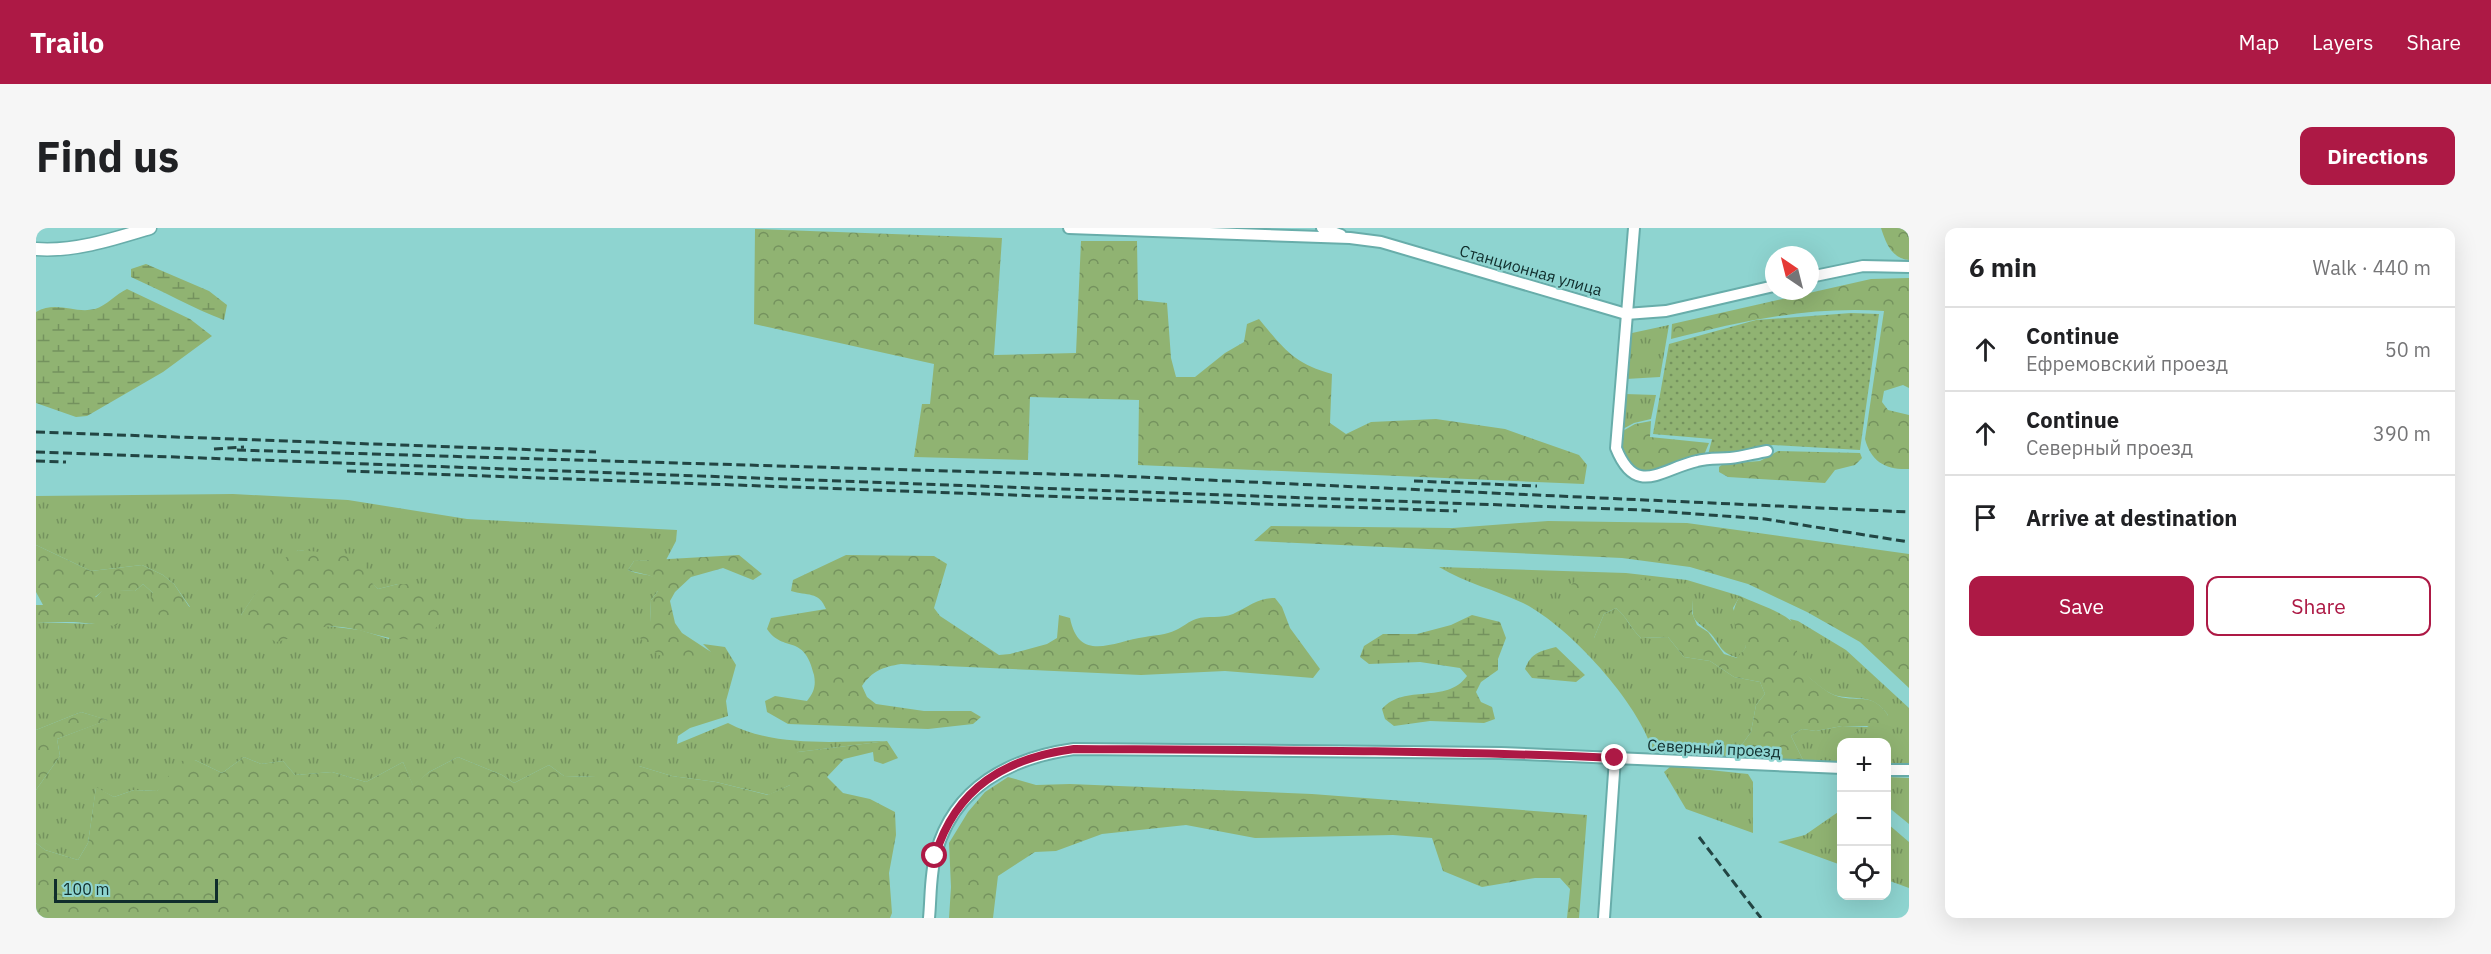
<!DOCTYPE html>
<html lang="en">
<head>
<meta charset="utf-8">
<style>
	:root { --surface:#fff; --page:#f6f6f6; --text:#202124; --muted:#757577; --line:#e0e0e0; --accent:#ad1945 }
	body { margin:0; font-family:"IBM Plex Sans",sans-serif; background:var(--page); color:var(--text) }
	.controls { position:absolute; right:18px; bottom:18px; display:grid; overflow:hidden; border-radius:12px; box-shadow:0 6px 24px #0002 }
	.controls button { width:54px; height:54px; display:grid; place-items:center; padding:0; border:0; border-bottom:2px solid var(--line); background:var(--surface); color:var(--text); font:30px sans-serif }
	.compass { position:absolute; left:1729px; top:18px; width:54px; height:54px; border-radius:50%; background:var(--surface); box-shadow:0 6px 24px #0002; rotate:325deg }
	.scale { position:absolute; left:18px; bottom:15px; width:164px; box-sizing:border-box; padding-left:6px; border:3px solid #102d2c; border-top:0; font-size:16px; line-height:21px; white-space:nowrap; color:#102d2c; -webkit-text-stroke:4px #8ed4d0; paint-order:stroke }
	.stop { position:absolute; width:18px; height:18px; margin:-14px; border:4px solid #ad1945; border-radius:50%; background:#fff }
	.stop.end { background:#ad1945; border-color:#fff; box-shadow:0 2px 6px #0008 }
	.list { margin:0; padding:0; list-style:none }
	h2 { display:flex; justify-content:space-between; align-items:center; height:78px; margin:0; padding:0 24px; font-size:26px }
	h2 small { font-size:20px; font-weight:400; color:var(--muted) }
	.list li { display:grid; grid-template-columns:39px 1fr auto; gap:18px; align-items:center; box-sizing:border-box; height:84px; padding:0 24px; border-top:2px solid var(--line) }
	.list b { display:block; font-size:22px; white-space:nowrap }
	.list p { margin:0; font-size:20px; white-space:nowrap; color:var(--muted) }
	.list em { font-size:20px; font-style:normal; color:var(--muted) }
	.actions { display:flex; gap:12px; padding:18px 24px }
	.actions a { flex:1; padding:14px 0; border:2px solid var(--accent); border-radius:12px; text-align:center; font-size:21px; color:var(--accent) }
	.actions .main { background:var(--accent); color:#fff }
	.icon { flex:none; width:33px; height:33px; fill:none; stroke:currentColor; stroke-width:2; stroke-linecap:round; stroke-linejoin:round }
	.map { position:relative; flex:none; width:1873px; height:690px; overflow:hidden; border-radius:12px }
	header { display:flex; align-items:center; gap:36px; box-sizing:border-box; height:84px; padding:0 30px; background:var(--accent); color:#fff }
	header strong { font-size:28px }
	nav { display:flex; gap:33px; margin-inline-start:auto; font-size:21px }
	.intro { display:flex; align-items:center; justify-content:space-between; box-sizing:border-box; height:144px; padding:0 36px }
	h1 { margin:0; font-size:42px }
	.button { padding:15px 27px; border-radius:12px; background:var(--accent); color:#fff; font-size:21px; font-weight:700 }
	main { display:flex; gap:36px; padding:0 36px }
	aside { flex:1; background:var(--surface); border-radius:12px; box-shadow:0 6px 24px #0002 }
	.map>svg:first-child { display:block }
	.grass { fill:url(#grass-tufts); fill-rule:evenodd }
	.forest { fill:url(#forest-crowns) }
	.wetland { fill:url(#wetland-marsh) }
	.garden { fill:url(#garden-dots) }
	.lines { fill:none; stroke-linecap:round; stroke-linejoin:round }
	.minor-casing { stroke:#68adaa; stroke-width:14 }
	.tertiary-casing { stroke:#68adaa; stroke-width:15 }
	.minor { stroke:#fff; stroke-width:10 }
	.tertiary { stroke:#fff; stroke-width:12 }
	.rail { stroke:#224543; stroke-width:3; stroke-dasharray:9 4.5; stroke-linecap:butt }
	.route { stroke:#ad1945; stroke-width:8 }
	.labels { text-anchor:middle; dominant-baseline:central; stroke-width:5; stroke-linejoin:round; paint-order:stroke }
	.street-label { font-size:16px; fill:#102d2c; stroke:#8ed4d0 }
</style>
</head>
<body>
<header>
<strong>Trailo</strong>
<nav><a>Map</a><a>Layers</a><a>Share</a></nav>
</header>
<div class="intro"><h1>Find us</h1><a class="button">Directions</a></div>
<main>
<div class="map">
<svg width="1873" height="690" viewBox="0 0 1873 690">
	<defs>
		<pattern id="grass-tufts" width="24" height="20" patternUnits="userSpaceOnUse" patternTransform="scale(1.5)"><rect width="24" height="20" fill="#90b372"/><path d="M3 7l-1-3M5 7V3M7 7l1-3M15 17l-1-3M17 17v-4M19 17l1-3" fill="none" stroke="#74925e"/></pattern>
		<pattern id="forest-crowns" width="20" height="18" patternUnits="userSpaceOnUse" patternTransform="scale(1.5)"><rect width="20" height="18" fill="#90b372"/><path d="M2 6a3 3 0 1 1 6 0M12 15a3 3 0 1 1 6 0" fill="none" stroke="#74925e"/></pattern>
		<pattern id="wetland-marsh" width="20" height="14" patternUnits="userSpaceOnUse" patternTransform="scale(1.5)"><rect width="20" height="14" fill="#90b372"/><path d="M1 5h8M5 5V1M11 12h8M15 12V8" fill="none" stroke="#74925e"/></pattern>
		<pattern id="garden-dots" width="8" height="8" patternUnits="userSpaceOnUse" patternTransform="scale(1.5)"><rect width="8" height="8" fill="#90b372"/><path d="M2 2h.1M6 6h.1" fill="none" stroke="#74925e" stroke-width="1.8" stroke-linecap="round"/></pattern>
	</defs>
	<rect width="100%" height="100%" fill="#8ed4d0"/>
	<g class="grass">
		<polygon points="1633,97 1624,149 1590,151 1596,105"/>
		<polygon points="1589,166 1620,167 1615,191 1598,195 1585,202"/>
		<path d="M 197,266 L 312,272 L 431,291 L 641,302 L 640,313 L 630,332 L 598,333 L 592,342 C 602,347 612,345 622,351 L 622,363 L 615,372 L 614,394 L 675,424 L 667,416 L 689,419 L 700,437 L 690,473 L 692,488 L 654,500 L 642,508 L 641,516 L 692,495 C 739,520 799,513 851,513 L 762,524 L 754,557 L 733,567 L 680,554 L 636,548 L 603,538 L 560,549 L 528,548 L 513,537 L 478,555 L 466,547 L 422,529 L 393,544 L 377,558 L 367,534 L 330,554 L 296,544 L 259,547 L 247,533 L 225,536 L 208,529 L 186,545 L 159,532 L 121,563 L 98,562 L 78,569 L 60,560 L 52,615 L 42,632 L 9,622 L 0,615 L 0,562 L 24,528 L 21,511 L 71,492 L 45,484 L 0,502 L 0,394 L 59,396 L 59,370 L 68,361 L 99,363 L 107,356 L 117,365 L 154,379 L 138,356 L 127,347 L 106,337 L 55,343 L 0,317 L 0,268 ZM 262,322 C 291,326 321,340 342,361 L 362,356 L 353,411 L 324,402 L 205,387 L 222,362 Z"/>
		<path d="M 1403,339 L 1590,345 L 1651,352 L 1704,368 L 1697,380 L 1710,419 L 1702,430 C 1682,424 1686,417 1673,404 C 1659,391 1655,394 1657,372 L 1545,347 L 1558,410 L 1568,386 L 1580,380 C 1591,389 1594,400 1605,410 L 1632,409 L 1648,429 L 1674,433 L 1698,449 L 1724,454 L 1729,466 L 1720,477 L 1715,504 L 1697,529 L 1617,524 C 1603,475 1533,398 1487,375 C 1460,362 1429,355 1403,339 Z"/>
		<path d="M 1754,391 L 1762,393 L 1810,422 L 1873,480 L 1873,537 L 1851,536 L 1850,514 L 1806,514 L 1805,534 L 1767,532 L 1755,508 L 1766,501 L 1780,503 L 1806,498 L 1831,499 L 1852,487 C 1837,466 1824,472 1802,468 C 1791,466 1776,452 1767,444 C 1754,431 1765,411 1754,391 Z"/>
		<polygon points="1635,538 1712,546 1717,554 1717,605 1650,581 1628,544"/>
		<polygon points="1851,549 1873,550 1873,596 1851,578"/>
		<polygon points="1805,582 1805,637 1742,614 1769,607"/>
		<polygon points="1852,596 1873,614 1873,660 1851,652"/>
	</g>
	<g class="forest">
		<path d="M 1845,0 L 1873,0 L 1873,32 C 1855,30 1850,15 1845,0 Z"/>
		<path d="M 719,1 L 966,10 L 958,127 L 1040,125 L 1045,13 L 1101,13 L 1102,72 L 1131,75 L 1135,130 L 1140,149 L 1159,149 L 1189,125 L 1208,114 L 1211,96 L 1223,91 C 1247,120 1258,136 1296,146 L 1294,195 L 1310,206 L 1335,194 L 1400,191 L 1469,201 L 1543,227 L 1551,237 L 1548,256 L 1102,237 L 1103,172 L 994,169 L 992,232 L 878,229 L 886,176 L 894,176 L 898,136 L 718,96 Z"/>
		<path d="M 1873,50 L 1873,160 L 1867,157 L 1848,163 L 1846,174 L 1852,182 L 1873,187 L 1873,241 C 1850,242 1835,234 1829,211 L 1848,83 C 1773,78 1707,93 1635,111 L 1636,96 L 1835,51 Z"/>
		<polygon points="1615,193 1614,209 1673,215 1668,227 1616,245 1601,244 1584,219 1585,204 1599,196"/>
		<polygon points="1742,223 1824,225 1826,230 1819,237 1799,242 1789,255 1692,249 1683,244 1683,239 1687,236 1724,233"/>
		<polygon points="1512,293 1651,295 1873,326 1873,460 1824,414 1771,384 1712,356 1654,339 1586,330 1218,313 1235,298 1417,300"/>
		<polygon points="0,317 55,343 106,337 127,347 138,356 154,380 132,390 116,384 114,373 117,365 107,356 99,363 68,362 59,369 72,374 87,388 80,398 38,394 0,394 0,377 7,377 0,364"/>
		<path d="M 262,322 L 328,328 L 331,350 L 342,361 L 362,356 L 378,356 L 406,385 L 405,395 C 400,399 393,407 386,409 C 354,419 322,395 289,399 C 277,400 256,411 240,414 L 212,397 L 205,387 L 238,337 Z"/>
		<path d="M 703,327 L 726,346 L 717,352 L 687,340 L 655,349 L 639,364 L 634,373 L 639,395 L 646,405 L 675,424 L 671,434 C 638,442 623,429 602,408 L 602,396 L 614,394 L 615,372 L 622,363 L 622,352 C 612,345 603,346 592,342 L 598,333 Z"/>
		<path d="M 810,327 L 898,328 L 911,336 L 898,380 L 904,388 L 963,427 L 974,426 L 1011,416 L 1021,410 L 1023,387 L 1034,390 C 1043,436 1078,413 1109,409 C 1120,407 1129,407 1140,402 C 1147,399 1153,393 1160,391 C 1172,387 1185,391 1197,386 C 1213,379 1221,370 1239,370 L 1246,379 L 1254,400 L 1284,441 L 1277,450 L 1189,443 L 1105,447 L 865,436 C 847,439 836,443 826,458 L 831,469 L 840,476 L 888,483 L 935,483 L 945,489 L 937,496 L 892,501 L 752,496 L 731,484 L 729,473 L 739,468 L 771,473 C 778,464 780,458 778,447 C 768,404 748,426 731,401 L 735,390 L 790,381 C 783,363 771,368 755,363 L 757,352 Z"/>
		<path d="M 1545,347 L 1589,349 L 1652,359 L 1657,372 L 1656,385 L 1661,397 L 1672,404 L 1688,426 L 1701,430 L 1710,419 C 1700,399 1691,389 1704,368 C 1717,374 1746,384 1755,393 C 1772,412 1746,426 1779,454 C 1785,459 1791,464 1798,467 C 1820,476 1835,462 1852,487 L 1845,498 L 1806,498 L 1780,503 L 1766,501 L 1755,508 L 1767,532 L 1697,529 L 1715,504 L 1720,477 L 1729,466 L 1724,454 L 1698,449 L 1674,433 L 1648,429 L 1632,409 L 1605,410 C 1595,401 1591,389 1580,380 L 1568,386 L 1558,410 L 1546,407 L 1528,377 L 1539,369 L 1535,357 Z"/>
		<polygon points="45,484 72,492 21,511 24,528 0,562 0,502"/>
		<polygon points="851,513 862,530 847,536 838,533 837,524 808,531 791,549 807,565 834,571 859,584 860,607 853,645 856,685 854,690 0,690 0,615 9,622 42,632 52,615 60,559 78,569 98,562 121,563 144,533 159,532 186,545 208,529 225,536 247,533 259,547 296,544 330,554 367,534 377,557 393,544 422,529 466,547 478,555 513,537 528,548 559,549 571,538 603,538 636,548 680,554 732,567 754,557 749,537 762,524"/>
		<polygon points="972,549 1000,557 1034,556 1276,566 1551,587 1543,690 1531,690 1534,661 1524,650 1499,650 1446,659 1407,643 1396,610 1357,607 1219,610 1150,597 1066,606 1020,623 999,624 962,648 957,690 913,690 915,659 913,615 932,584 949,564"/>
	</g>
	<g class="wetland">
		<path d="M 110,36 L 173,63 L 191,77 L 188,92 C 156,80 127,63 95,49 L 95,41 Z"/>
		<path d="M 91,61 L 154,91 L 176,108 L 127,144 L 51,188 L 40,189 L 0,175 L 0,84 C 21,72 38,86 59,81 C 70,78 80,66 91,61 Z"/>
		<path d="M 1436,387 L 1464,394 L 1470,410 L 1462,431 L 1462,442 L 1445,454 L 1440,464 L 1445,474 L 1456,479 L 1459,491 L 1448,495 L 1394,493 L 1358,498 L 1349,491 L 1346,481 C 1369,455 1410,477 1431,448 L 1424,440 L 1384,434 L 1333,436 L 1324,429 L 1328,418 L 1347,406 L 1381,406 L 1415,397 Z"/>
		<path d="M 1520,419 L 1549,447 L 1540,454 L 1496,450 L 1489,441 C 1495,425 1504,423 1520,419 Z"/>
	</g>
	<polygon class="garden" points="1815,85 1843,86 1824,222 1737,217 1697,226 1672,227 1676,211 1617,206 1633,116 1720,92"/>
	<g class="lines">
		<defs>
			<g id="minor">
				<polyline points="1033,0 1314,10 1345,14 1590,86 1630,83 1738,58"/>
				<polyline points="1286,0 1305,7"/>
				<path d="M 1598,0 L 1580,220 C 1600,270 1625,241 1661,233 C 1672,230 1683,231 1694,230 C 1706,229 1719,225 1731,223"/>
				<polyline points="1774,49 1827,38 1873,39"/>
				<polyline points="1850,542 1873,542"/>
				<path d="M 893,690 C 895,669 894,646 900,625 C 918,559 974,530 1038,521 L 1465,525 L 1806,540"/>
				<polyline points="1568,690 1579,530"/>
			</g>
			<path id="tertiary" d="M 0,21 C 38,24 78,11 114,0"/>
		</defs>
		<use href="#minor" class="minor-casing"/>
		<use href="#tertiary" class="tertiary-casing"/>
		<use href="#minor" class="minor"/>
		<use href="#tertiary" class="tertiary"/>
		<g class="rail">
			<polyline points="0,204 560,224"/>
			<polyline points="178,221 208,219"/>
			<polyline points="201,222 1083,248 1873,284"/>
			<polyline points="0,224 1606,282 1729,291 1873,314"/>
			<polyline points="0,233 30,234"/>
			<polyline points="311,243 1421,283"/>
			<polyline points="1378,253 1501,258"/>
			<polyline points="1663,609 1725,690"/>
		</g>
	</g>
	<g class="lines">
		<path class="route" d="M 899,628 C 920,559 970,530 1038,521 C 1219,522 1399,522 1579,530"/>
	</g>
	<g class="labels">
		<g class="street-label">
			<text transform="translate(1495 42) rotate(16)">Станционная улица</text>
			<text transform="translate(1678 520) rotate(3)">Северный проезд</text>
		</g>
	</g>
</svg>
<div class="controls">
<button>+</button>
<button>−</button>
<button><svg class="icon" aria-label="locate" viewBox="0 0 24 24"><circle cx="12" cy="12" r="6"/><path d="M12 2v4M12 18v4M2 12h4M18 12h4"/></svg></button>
</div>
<svg class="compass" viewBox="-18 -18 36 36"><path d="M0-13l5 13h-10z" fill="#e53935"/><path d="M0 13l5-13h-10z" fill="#757577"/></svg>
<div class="scale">100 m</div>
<div class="stop" style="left:899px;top:628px"></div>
<div class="stop end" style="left:1579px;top:530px"></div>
</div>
<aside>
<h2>6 min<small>Walk · 440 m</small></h2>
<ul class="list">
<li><svg class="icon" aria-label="ahead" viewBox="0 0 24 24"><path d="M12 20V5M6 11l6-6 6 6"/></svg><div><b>Continue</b><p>Ефремовский проезд</p></div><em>50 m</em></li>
<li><svg class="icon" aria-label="ahead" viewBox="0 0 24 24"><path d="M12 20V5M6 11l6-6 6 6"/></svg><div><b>Continue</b><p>Северный проезд</p></div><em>390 m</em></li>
<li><svg class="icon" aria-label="arrive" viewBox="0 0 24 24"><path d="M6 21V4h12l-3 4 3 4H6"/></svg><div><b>Arrive at destination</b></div></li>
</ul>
<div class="actions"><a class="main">Save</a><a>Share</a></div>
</aside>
</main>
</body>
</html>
